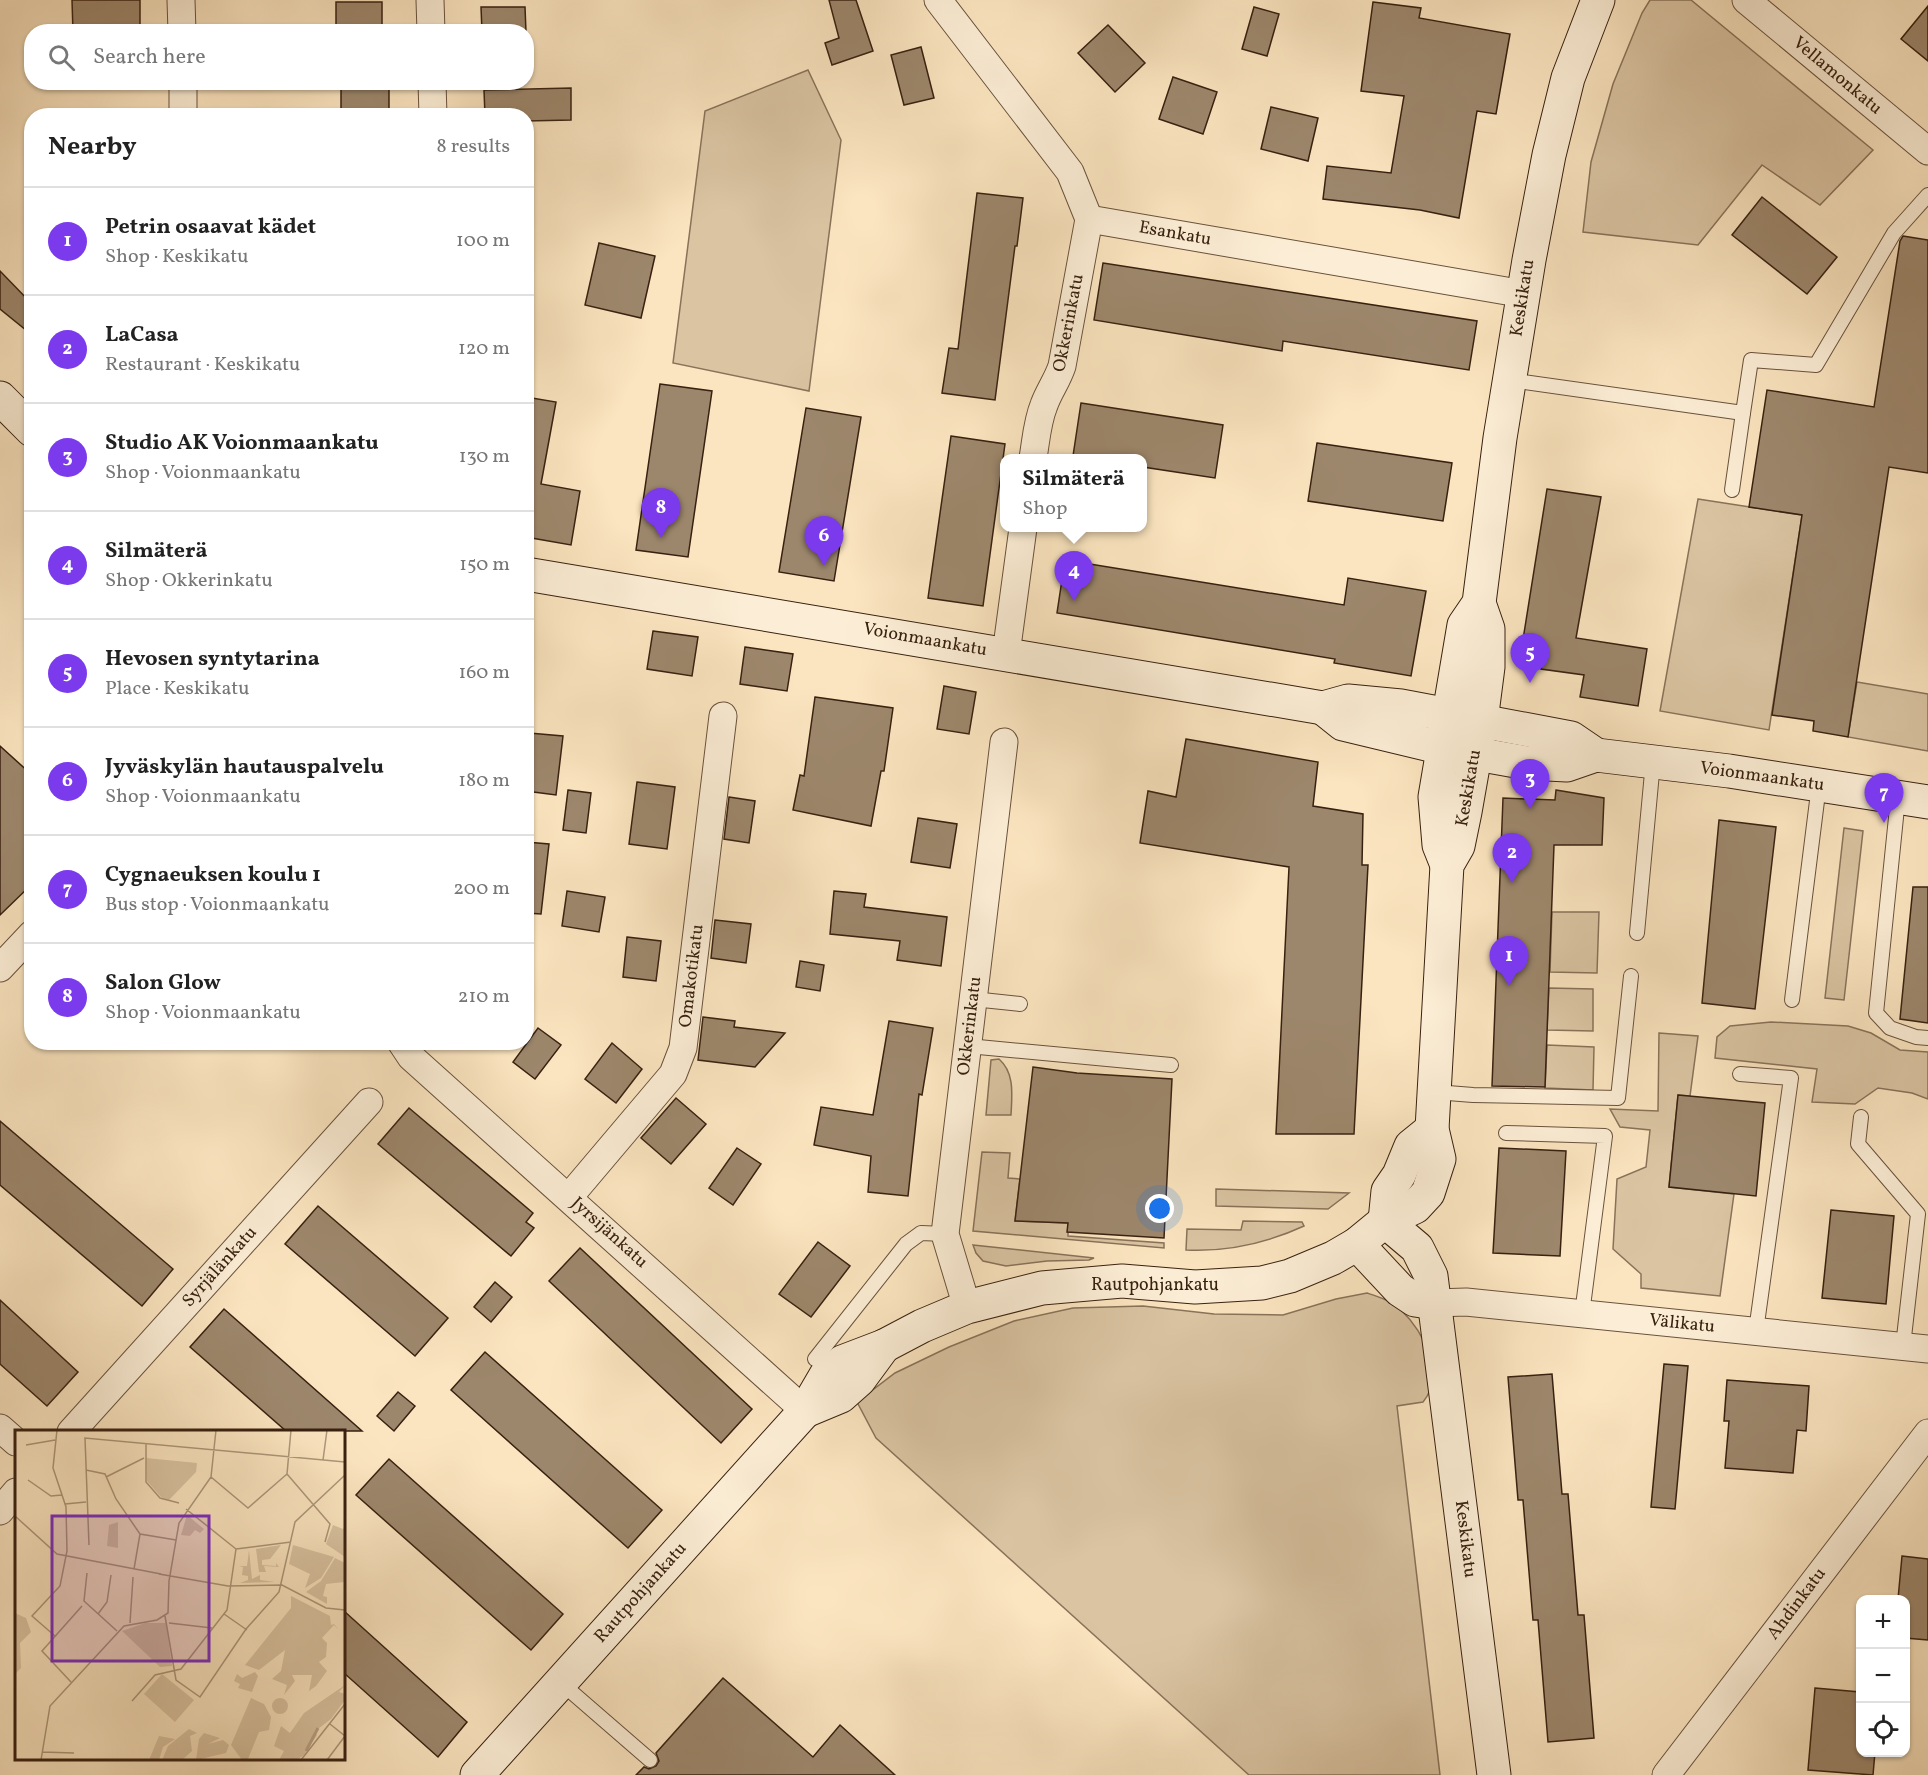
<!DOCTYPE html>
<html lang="en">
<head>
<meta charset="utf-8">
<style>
	:root { --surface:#fff; --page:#f6f6f6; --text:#222; --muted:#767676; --line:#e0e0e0; --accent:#7c3aed }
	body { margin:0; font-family:Vollkorn,serif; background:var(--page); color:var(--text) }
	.controls { position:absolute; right:18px; bottom:18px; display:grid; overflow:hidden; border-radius:12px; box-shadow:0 2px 4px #0004 }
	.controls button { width:54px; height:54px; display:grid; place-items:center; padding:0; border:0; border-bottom:2px solid var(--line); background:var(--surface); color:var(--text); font:30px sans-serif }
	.you { position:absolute; left:1160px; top:1209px; width:21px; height:21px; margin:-15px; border:4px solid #fff; border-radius:50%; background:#1a73e8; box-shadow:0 0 0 9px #1a73e833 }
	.badge { display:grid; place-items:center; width:39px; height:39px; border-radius:50%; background:var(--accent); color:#fff; font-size:20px; font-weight:700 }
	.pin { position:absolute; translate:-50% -50px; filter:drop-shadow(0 2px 3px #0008) }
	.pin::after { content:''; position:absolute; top:32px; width:21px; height:18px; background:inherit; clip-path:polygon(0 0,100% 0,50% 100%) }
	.popup { position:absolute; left:1000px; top:454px; width:147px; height:78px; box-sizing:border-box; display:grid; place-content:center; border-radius:12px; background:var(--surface); filter:drop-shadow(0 2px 4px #0005); font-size:20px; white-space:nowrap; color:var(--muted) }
	.popup b { font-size:22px; color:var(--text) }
	.popup::after { content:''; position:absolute; left:50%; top:100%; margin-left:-12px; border:12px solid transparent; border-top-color:var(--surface) }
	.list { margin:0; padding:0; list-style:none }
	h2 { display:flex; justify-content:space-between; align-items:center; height:78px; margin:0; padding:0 24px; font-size:26px }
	h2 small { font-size:20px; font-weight:400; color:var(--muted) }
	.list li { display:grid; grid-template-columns:39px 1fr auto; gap:18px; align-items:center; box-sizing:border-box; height:108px; padding:0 24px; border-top:2px solid var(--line) }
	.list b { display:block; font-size:22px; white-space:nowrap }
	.list p { margin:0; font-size:20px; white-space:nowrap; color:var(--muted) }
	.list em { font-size:20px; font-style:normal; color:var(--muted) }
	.icon { flex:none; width:33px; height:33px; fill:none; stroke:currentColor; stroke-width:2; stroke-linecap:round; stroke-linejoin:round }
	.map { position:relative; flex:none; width:1928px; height:1775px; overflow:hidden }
	.search { position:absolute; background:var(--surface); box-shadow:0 2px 4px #0004; left:24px; top:24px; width:510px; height:66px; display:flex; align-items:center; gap:15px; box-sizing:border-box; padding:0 21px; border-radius:24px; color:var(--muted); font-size:22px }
	.panel { position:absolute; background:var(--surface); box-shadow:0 2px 4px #0004; left:24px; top:108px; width:510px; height:942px; border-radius:24px }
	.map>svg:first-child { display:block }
	.green { fill:#dac4a2; stroke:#897259; stroke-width:1.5 }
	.building { fill:#9d876c; stroke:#382110; stroke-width:1.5 }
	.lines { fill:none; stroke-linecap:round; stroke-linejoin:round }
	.lane-casing { stroke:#69523c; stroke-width:16 }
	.street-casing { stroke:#69523c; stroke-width:29 }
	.secondary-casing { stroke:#382110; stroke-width:35 }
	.lane { stroke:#fceed6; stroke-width:14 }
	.street { stroke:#fceed6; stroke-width:27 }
	.secondary { stroke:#fceed6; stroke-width:33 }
	.labels { text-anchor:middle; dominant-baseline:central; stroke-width:6; stroke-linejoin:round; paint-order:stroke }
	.street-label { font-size:18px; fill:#382110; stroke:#fceed6 }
	.inset-river { fill:none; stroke:#b9a284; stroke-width:3 }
	.inset-road { fill:none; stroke:#ad977a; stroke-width:1.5 }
	.view { fill:#7b2cbf; fill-opacity:0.15; stroke:#7b2cbf; stroke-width:3 }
	.inset-edge { fill:none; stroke:#382110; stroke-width:3 }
</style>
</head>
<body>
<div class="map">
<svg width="1928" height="1775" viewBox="0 0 1928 1775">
	<rect width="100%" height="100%" fill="#fbe5c0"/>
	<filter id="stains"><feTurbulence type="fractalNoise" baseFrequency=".00333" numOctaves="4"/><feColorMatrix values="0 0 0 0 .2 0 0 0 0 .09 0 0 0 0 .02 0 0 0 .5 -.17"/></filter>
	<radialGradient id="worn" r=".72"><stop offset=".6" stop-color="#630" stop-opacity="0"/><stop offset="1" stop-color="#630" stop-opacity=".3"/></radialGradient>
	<g class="green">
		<polygon points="1650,0 1691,0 1873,150 1820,205 1762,165 1698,245 1583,232 1591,162 1613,84 1642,13"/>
		<polygon points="808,70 841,140 809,391 673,363 705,111"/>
		<polygon points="1698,499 1802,515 1769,730 1660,711"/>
		<polygon points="1857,682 1928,694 1928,751 1848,737"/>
		<polygon points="1844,828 1863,831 1844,1000 1825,998"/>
		<polygon points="1552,912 1599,912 1597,973 1550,972"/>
		<polygon points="1549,988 1593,989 1593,1031 1547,1030"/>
		<polygon points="1771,1022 1848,1026 1871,1033 1900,1050 1928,1052 1928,1099 1912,1093 1878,1088 1855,1104 1812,1102 1817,1069 1715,1058 1717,1037 1730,1026"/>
		<polygon points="1659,1033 1698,1036 1690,1096 1678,1095 1669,1187 1734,1194 1720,1296 1641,1288 1641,1274 1613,1249 1617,1179 1646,1167 1650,1130 1620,1127 1610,1109 1658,1111"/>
		<polygon points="1547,1045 1594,1047 1593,1090 1545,1088"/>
		<path d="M 999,1059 C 1015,1073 1012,1095 1011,1115 L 986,1115 L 991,1060 Z"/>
		<polygon points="982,1152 1010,1153 1008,1178 1020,1179 1015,1221 1068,1223 1068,1236 1164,1243 1164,1248 973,1231"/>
		<polygon points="1216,1189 1349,1193 1328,1209 1216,1206"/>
		<path d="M 1243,1221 L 1302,1222 L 1304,1226 C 1267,1243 1227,1252 1186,1250 L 1187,1229 L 1241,1230 Z"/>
		<polygon points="973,1245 1094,1258 1089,1260 1047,1261 1006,1266 983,1261 976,1253"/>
		<path d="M 1367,1293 C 1379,1297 1392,1301 1401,1310 C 1423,1331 1446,1375 1423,1402 L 1397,1406 L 1440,1775 L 1249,1775 L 876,1438 L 857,1402 L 895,1373 L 949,1347 L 1014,1321 L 1073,1308 L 1143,1306 L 1214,1314 L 1283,1315 L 1336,1299 Z"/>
	</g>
	<g class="building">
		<polygon points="72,0 140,0 140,32 73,32"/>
		<polygon points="829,0 856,0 873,51 832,65 825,43 839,38"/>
		<rect x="336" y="2" width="46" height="30"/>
		<polygon points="1373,2 1421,8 1419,18 1510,34 1496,114 1477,111 1459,218 1420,210 1323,199 1327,166 1391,173 1404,96 1361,91"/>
		<polygon points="1928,6 1928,61 1901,39"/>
		<polygon points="481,7 525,7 526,32 482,32"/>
		<polygon points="1254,7 1279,14 1267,56 1242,49"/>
		<polygon points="1108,25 1145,63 1115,92 1078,53"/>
		<polygon points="921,47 934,98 904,105 891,55"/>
		<polygon points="1173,77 1217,92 1203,134 1159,119"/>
		<rect x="341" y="84" width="48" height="32"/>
		<polygon points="571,88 571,120 526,121 526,116 485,116 484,90"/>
		<polygon points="1271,107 1318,118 1308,161 1261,149"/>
		<polygon points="977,193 1023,198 1017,246 1015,246 995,400 942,393 949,348 958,349"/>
		<polygon points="1762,197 1837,257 1807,294 1732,235"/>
		<polygon points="1903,236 1928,240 1928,473 1889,467 1848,737 1813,731 1814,721 1772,715 1802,515 1749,507 1767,390 1874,407 1900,241"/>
		<polygon points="599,243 655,256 641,318 585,305"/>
		<polygon points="1103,263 1477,321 1469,370 1283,341 1282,351 1094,320"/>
		<polygon points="0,271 32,304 32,335 0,309"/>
		<polygon points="660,384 712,391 688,557 636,550"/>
		<polygon points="526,397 556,402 541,484 580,491 571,545 526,537"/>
		<polygon points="1081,403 1223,425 1215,478 1143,467 1143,459 1087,459 1073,456"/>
		<polygon points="806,408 861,417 834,581 779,572"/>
		<polygon points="951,436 1005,444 983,606 928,598"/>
		<polygon points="1317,443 1452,463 1443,521 1308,501"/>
		<polygon points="1547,489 1601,497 1576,638 1647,649 1638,706 1580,697 1584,675 1541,669 1544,656 1521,652"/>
		<polygon points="1065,560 1344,605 1348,578 1426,591 1411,676 1334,663 1335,659 1057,613"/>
		<polygon points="653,631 698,637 692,676 647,669"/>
		<polygon points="745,647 793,654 787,691 740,684"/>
		<polygon points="944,686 976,692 969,734 937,729"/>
		<polygon points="815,697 893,708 884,771 881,771 871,826 793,810 800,775 804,776"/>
		<polygon points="529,733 563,736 556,795 526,791 526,757"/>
		<polygon points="1186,739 1318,762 1313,806 1363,814 1362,865 1368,865 1354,1134 1276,1134 1289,867 1140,843 1148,791 1176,797"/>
		<polygon points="0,746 32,775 32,884 0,915"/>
		<polygon points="637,782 675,787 667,849 629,844"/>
		<polygon points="568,790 591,793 586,833 563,830"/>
		<polygon points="1556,790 1604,798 1602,845 1554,845 1545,1087 1492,1086 1503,798 1555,800"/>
		<polygon points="729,797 755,801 749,843 724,839"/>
		<polygon points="918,818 957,824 950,868 911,862"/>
		<polygon points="1719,820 1776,827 1755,1009 1702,1003"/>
		<polygon points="526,842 549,844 541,914 526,913"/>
		<polygon points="1913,887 1928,887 1928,1023 1900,1019"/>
		<polygon points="567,891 605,897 599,932 562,926"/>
		<polygon points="834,891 866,894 864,907 947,917 941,966 897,960 900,941 830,934"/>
		<polygon points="715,920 751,924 746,963 711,958"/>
		<polygon points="627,937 661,941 656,981 623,977"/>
		<polygon points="800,961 824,965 820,991 796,987"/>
		<polygon points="703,1017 735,1021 734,1027 785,1033 755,1067 698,1060"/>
		<polygon points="889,1021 933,1028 922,1095 919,1094 908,1196 868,1192 871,1156 814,1145 821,1107 873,1115"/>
		<polygon points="538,1028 561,1045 535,1079 513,1062"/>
		<polygon points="612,1043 642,1069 616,1103 585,1079"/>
		<polygon points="1033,1067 1077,1073 1172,1079 1164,1238 1067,1232 1068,1223 1015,1221"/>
		<polygon points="1678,1095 1765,1103 1756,1196 1669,1187"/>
		<polygon points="676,1098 706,1124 671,1164 641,1138"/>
		<polygon points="409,1108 533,1213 526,1222 534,1228 511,1256 378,1144"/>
		<polygon points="0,1121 173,1269 142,1306 0,1185"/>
		<polygon points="737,1148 761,1164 733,1205 709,1188"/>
		<polygon points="1499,1148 1566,1151 1560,1256 1493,1253"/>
		<polygon points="318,1206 448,1318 415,1356 285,1244"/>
		<polygon points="1831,1210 1894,1216 1886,1304 1822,1298"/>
		<polygon points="818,1242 850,1266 811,1317 779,1294"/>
		<polygon points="580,1248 752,1409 721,1443 549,1281"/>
		<polygon points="495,1282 512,1297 491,1322 474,1307"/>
		<polygon points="0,1300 78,1372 47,1406 0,1364"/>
		<polygon points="224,1309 362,1431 286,1431 190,1347"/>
		<polygon points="485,1352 662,1510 628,1548 451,1390"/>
		<polygon points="1664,1364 1688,1366 1675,1509 1651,1507"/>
		<polygon points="1552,1374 1562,1494 1568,1494 1578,1615 1584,1615 1594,1738 1548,1742 1538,1620 1533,1620 1523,1500 1518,1500 1508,1377"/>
		<polygon points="1727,1380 1809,1386 1806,1431 1797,1430 1793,1473 1725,1468 1729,1421 1724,1421"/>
		<polygon points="398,1392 415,1406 394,1431 377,1416"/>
		<polygon points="389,1459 563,1614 531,1650 356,1495"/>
		<polygon points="1902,1556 1928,1559 1928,1640 1905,1638 1905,1599 1898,1599"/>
		<polygon points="344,1611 467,1722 438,1757 344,1673"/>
		<polygon points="723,1678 813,1757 840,1725 895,1775 636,1775 644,1767 649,1769 656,1766 659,1761 656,1753"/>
		<polygon points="1815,1688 1860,1692 1860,1752 1875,1752 1873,1775 1808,1770"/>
	</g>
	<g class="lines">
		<defs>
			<g id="lane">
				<polyline points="1510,380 1743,413 1751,360 1816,365 1894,233 1928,195"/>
				<polyline points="1732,490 1743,413"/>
				<polyline points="1898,798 1876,1013 1890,1028 1916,1037 1928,1038"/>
				<polyline points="1637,933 1653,762"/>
				<polyline points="973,999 1020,1004"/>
				<polyline points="1792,1000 1819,785"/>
				<polyline points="968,1046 1171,1065"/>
				<polyline points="1740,1074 1791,1078 1756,1331"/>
				<polyline points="1435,1092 1473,1095 1618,1098 1631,976"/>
				<polyline points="1861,1117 1858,1144 1918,1214 1903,1346"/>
				<polyline points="1506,1133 1605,1136 1582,1314"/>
				<polyline points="815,1359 906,1244 921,1233 945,1234"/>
				<polyline points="560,1682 650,1760"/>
			</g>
			<g id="street">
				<polyline points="181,0 182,32"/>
				<polyline points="430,0 431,32"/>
				<polyline points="938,0 1070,172 1089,219"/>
				<polyline points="1746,0 1928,151"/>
				<polyline points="183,82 183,116"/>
				<polyline points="432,82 433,116"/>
				<polyline points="1089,219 1524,294"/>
				<path d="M 1033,458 C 1036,441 1037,422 1044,405 C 1049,391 1057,381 1062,366 L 1089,219"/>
				<polyline points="1006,654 1023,528"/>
				<polyline points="0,968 32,934"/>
				<polyline points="401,1042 411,1057 805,1411"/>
				<polyline points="569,1197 673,1074 683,1048 723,716"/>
				<polyline points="1435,1303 1466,1302 1928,1349"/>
				<polyline points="967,1307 945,1234 1004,742"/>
				<polyline points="0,1428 16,1442"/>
				<polyline points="71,1432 369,1102"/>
				<polyline points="0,1511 16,1492"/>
				<polyline points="1666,1775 1928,1433"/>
			</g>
			<g id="secondary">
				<polyline points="0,398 32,430"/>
				<polyline points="526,574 1323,708 1348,701 1401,706 1571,738 1596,755"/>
				<polyline points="1323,708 1343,724 1443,748 1527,763 1567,765 1596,755 1729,771 1928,802"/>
				<polyline points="1447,865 1439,845 1435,797 1464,625 1479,603 1500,438 1529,260 1549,155 1568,78 1598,0"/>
				<polyline points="1385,1221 1417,1248 1431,1276 1494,1775"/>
				<polyline points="1385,1221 1388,1191 1399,1175 1411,1146 1432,1129"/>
				<polyline points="1357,1244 1400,1290 1415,1300 1435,1303"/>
				<polyline points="805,1411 841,1396 859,1380 884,1346"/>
				<polyline points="477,1775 805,1411 826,1375 842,1362 884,1346 922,1326 967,1307 1042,1288 1122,1281 1195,1287 1262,1283 1290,1276 1333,1258 1357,1244 1385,1221 1415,1207 1428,1193 1439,1159 1432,1129 1447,865 1458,846 1465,812 1481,721 1488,667 1488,629 1479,603"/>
			</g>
		</defs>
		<use href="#lane" class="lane-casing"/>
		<use href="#street" class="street-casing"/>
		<use href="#secondary" class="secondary-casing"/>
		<use href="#lane" class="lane"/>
		<use href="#street" class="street"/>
		<use href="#secondary" class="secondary"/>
	</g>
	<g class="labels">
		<g class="street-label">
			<text transform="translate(1837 76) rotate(40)">Vellamonkatu</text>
			<text transform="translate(1175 234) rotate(10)">Esankatu</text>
			<text transform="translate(1523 298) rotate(-81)">Keskikatu</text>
			<text transform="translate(1069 323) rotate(-79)">Okkerinkatu</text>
			<text transform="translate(925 640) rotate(10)">Voionmaankatu</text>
			<text transform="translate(1762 777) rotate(8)">Voionmaankatu</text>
			<text transform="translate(1469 788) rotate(-80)">Keskikatu</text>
			<text transform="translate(692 976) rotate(-83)">Omakotikatu</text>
			<text transform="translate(970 1026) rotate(-83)">Okkerinkatu</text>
			<text transform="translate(609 1233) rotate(42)">Jyrsijänkatu</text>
			<text transform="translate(220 1267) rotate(-48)">Syrjälänkatu</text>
			<text x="1155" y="1285">Rautpohjankatu</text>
			<text transform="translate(1682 1324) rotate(6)">Välikatu</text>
			<text transform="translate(1465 1539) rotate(83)">Keskikatu</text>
			<text transform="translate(641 1593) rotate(-48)">Rautpohjankatu</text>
			<text transform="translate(1797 1604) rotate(-53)">Ahdinkatu</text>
		</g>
	</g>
	<g transform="translate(15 1430)">
		<rect width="330" height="330" fill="#fbe5c0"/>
		<path d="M 131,28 L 182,33 L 181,42 L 154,70 L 146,67 L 132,51 ZM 172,85 L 189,99 L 185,103 L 180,100 L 175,106 L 166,105 ZM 103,92 L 103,118 L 92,116 L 94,95 ZM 318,95 L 328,99 L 330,96 L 330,127 L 311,114 ZM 266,115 L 255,129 L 247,130 L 247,135 L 261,136 L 261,133 L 264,137 L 249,136 L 251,142 L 244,142 L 241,119 ZM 278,115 L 319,127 L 306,148 L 290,158 L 295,144 L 274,134 ZM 234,120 L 237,149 L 245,145 L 245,150 L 260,152 L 225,153 L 233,150 L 233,146 L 227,145 L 228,137 L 224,136 L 232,136 ZM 320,128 L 330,133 L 330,148 L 329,152 L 311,154 L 308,166 L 312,167 L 312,174 L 291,162 L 306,151 ZM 276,166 L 315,186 L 316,195 L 319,194 L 324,200 L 319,195 L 307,208 L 312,213 L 311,227 L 304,232 L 312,241 L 301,256 L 294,261 L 297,245 L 277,245 L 280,251 L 269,265 L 272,255 L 257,249 L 266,241 L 270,220 L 244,240 L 230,235 L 276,178 ZM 0,183 L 11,188 L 16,202 L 5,213 L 6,238 L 0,244 ZM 130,193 L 151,193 L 157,236 L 145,237 L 107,201 ZM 240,242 L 243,246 L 237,262 L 223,258 L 225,254 L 219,251 L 222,244 L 227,248 ZM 147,244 L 179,270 L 160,292 L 129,264 ZM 330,255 L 324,262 L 330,264 L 330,270 L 316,289 L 299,302 L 302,305 L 289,325 L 282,330 L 264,330 L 269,321 L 259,316 L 266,296 L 275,303 L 289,283 ZM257 276a8 8 0 1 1 16 0a8 8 0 1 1-16 0ZM 236,268 L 249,274 L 256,287 L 254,300 L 244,302 L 233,329 L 227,330 L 216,315 ZM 174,299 L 182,303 L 175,306 L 177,321 L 167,330 L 147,330 L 153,316 ZM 189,303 L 205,308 L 193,314 L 208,310 L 214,315 L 211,323 L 181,330 L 184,309 ZM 144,306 L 160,309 L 148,317 L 144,330 L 134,330 Z" fill="#dac4a2"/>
		<path class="inset-river" d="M 291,321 L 303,298"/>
		<path class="inset-road" d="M 131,13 L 131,52 L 145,68 L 164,73M 11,15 L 40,10M 308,30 L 312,0M 71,40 L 90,44 L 101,69 L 125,104 L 161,110M 272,44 L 315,94 L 310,112M 91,47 L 129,28M 196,47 L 233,78 L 272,44 L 276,0M 13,50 L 36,66 L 47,65M 50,74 L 71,72M 171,79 L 221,119M 0,86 L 42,124 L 146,144M 74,115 L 70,8 L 330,32M 221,119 L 276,112M 119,139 L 125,104M 72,143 L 69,171 L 102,201M 144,144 L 213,156 L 267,155 L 311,178 L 330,180M 83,184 L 92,172 L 96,145M 209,184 L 232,200M 150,186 L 161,250 L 185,267 L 231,199 L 264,162 L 280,92 L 330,45M 115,193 L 118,147M 154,193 L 197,198M 40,206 L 17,186 L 45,156 L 52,121 L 51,77 L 38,38 L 42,0M 56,252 L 27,221 L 67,176M 117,271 L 140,245 L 166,239 L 212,180 L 221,119M 315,294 L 330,306M 27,322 L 59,323M 26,330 L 35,276 L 109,196 L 142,190 L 153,183 L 154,151 L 164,93 L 196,47 L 201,0M 286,330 L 330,274M 312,330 L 330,306"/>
		<path class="view" d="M 37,86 L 194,86 L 194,231 L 37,231 Z"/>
		<rect width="330" height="330" class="inset-edge"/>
	</g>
	<rect width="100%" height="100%" filter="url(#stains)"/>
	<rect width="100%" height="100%" fill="url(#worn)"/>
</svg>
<div class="controls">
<button>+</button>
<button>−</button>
<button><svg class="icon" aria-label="locate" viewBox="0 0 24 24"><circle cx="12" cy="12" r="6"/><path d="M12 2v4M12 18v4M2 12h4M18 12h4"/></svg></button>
</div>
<div class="you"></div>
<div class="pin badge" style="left:1509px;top:986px">1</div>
<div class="pin badge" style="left:1512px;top:883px">2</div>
<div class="pin badge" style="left:1530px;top:809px">3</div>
<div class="pin badge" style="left:1074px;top:601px">4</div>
<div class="popup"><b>Silmäterä</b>Shop</div>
<div class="pin badge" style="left:1530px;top:683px">5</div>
<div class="pin badge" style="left:824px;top:566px">6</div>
<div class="pin badge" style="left:1884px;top:823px">7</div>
<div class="pin badge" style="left:661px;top:538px">8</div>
<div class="search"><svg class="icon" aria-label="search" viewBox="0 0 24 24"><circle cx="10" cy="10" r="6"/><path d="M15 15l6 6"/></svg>Search here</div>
<section class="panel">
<h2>Nearby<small>8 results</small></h2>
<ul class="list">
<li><span class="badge">1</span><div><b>Petrin osaavat kädet</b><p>Shop · Keskikatu</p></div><em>100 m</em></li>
<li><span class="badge">2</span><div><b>LaCasa</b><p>Restaurant · Keskikatu</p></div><em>120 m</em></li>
<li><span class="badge">3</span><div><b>Studio AK Voionmaankatu</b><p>Shop · Voionmaankatu</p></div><em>130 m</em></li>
<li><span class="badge">4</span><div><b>Silmäterä</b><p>Shop · Okkerinkatu</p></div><em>150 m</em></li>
<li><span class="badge">5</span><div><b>Hevosen syntytarina</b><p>Place · Keskikatu</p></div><em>160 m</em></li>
<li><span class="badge">6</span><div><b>Jyväskylän hautauspalvelu</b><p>Shop · Voionmaankatu</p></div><em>180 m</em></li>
<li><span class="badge">7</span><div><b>Cygnaeuksen koulu 1</b><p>Bus stop · Voionmaankatu</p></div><em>200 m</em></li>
<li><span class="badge">8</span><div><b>Salon Glow</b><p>Shop · Voionmaankatu</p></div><em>210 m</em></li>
</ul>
</section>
</div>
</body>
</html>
